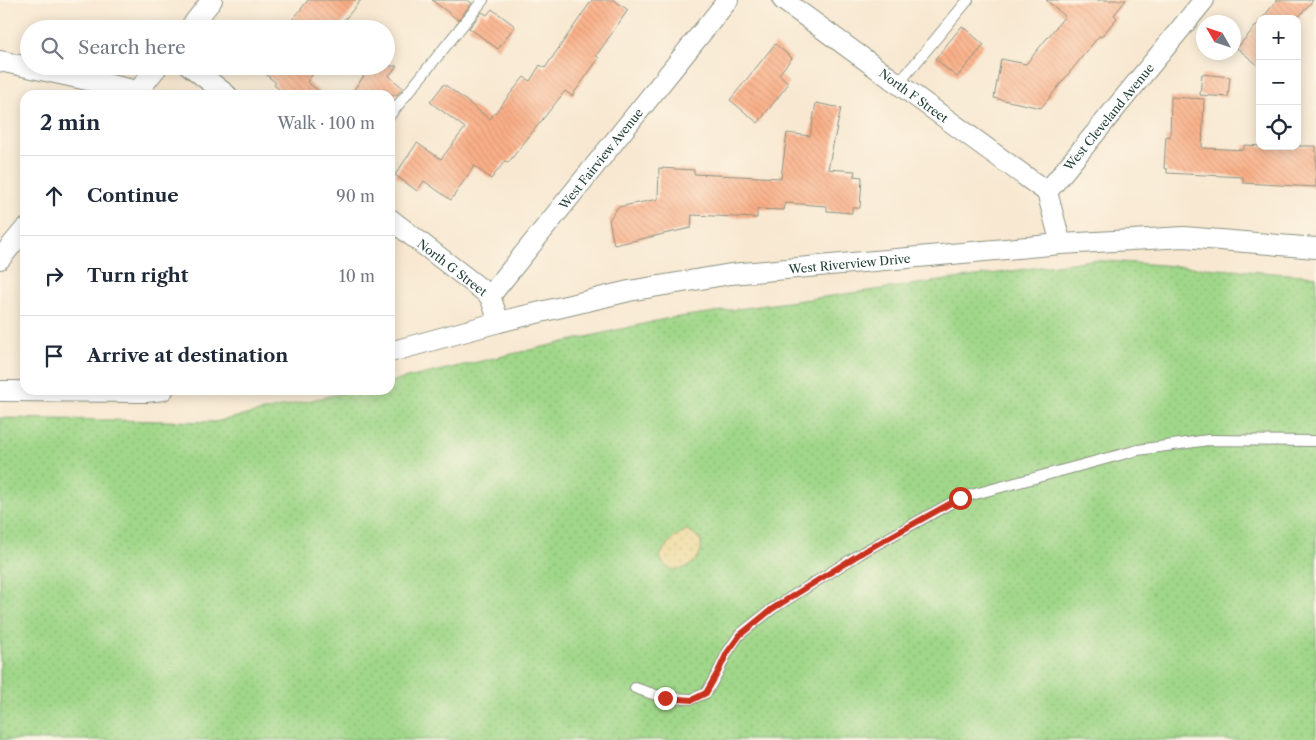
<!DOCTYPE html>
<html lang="en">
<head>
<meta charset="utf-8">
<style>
	:root { --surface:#fff; --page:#f6f6f7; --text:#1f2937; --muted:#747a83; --line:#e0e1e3 }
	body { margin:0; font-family:"Libre Caslon Text",serif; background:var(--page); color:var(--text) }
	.controls { position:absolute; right:15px; top:15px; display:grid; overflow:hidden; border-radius:10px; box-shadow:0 2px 12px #0003 }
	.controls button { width:45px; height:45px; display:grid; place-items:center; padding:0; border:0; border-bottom:1px solid var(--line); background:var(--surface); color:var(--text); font:25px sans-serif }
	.compass { position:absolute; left:1196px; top:15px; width:45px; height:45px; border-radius:50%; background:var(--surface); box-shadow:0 2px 12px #0003; rotate:309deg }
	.stop { position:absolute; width:15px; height:15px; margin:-11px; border:4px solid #c8321e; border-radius:50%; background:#fff }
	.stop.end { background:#c8321e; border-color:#fff; box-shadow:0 1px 5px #0008 }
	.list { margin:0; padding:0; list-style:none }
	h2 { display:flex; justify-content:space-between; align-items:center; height:65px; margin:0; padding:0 20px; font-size:21px }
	h2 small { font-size:16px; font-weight:400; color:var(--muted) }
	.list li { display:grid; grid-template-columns:32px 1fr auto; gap:15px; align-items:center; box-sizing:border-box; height:80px; padding:0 20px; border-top:1px solid var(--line) }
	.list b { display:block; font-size:19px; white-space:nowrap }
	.list em { font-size:16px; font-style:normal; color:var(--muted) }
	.icon { flex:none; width:28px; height:28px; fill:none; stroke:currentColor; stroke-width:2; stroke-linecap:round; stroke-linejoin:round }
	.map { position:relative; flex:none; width:1316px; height:740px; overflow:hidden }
	.search { position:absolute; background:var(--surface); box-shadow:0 2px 12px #0003; left:20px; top:20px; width:375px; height:55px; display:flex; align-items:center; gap:12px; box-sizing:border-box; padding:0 18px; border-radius:28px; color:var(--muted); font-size:19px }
	.panel { position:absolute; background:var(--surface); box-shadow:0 2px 12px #0003; left:20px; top:90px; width:375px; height:305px; border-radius:15px }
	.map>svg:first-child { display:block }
	.green { fill:url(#green-dots); stroke:#608a5e }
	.sand { fill:url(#sand-dots); stroke:#868c69 }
	.building { fill:url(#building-back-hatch) }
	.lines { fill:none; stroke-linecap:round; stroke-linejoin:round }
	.lane-casing { stroke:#8c9282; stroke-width:12 }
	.street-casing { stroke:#8c9282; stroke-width:22 }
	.lane { stroke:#fff; stroke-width:10 }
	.street { stroke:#fff; stroke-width:20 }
	.route { stroke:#c8321e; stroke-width:6 }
	.labels { text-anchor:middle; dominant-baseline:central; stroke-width:4.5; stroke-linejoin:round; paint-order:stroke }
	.street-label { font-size:12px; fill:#1f3d34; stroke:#fcf5e5 }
</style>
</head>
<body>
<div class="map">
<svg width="1316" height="740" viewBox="0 0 1316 740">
	<defs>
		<pattern id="green-dots" width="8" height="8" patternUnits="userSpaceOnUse" patternTransform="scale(1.25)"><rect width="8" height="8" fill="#a0d789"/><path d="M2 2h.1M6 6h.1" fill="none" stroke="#89b977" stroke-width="1.8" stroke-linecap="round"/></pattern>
		<pattern id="sand-dots" width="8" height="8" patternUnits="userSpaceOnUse" patternTransform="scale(1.25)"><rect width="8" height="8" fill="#eeda9e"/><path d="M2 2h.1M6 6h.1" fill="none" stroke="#ccbc89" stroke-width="1.8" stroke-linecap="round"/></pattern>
		<pattern id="building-back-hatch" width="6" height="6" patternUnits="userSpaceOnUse" patternTransform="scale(1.25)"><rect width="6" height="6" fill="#faaf87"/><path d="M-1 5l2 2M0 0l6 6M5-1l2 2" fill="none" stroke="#d69775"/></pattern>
	</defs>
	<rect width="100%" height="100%" fill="#fcf5e5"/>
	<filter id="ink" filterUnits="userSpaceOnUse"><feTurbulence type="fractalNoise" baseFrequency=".02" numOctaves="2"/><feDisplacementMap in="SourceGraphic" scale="10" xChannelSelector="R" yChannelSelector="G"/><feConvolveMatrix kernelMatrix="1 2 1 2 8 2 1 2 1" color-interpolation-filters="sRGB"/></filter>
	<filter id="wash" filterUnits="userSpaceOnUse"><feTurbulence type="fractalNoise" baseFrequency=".0096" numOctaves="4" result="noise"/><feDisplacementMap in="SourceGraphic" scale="20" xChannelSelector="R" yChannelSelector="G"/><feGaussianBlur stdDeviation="1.12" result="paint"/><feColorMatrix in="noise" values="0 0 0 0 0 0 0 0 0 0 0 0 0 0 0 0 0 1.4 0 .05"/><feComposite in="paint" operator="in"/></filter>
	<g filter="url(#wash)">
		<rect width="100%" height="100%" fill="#f8e8d1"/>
		<polygon class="green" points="1092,260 1316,276 1316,740 0,740 0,418 215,422 356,390 390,390 390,382 665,319"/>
		<path class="sand" d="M 687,530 L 691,532 L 700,539 C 709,565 666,583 660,556 C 666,544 674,535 687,530 Z"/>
		<g id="blocks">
			<g class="building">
				<polygon points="308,0 361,0 337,29 285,29"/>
				<polygon points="432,0 467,0 472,3 458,20"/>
				<polygon points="592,0 614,0 628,10 596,56 599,58 572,96 565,91 508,163 505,161 491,179 474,166 451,200 424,181 417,191 395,175 417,143 441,159 465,128 430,102 444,84 490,119 524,77 530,81 540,65 545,68"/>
				<polygon points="1046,0 1126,0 1114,15 1117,18 1101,37 1099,36 1041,108 994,98 1001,59 1026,64 1065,16"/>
				<polygon points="1277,0 1313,0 1297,19 1262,19"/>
				<polygon points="492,9 515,26 498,49 469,28 482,12 487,15"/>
				<polygon points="1260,21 1260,65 1259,66 1237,48"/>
				<polygon points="962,26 984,45 957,77 935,59"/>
				<polygon points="775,44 792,58 779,74 789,83 758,123 730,100"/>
				<polygon points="256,66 303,66 313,74 307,82 324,95 286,95 274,85 276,83"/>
				<polygon points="371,66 397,66 389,76 403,88 397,95 350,95"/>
				<polygon points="1202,74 1230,77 1228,97 1200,95"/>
				<polygon points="1171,97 1204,99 1202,148 1244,150 1244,145 1279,147 1279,146 1316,146 1316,187 1243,183 1243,177 1167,173 1167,169 1164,168 1166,136 1170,137"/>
				<polygon points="816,103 841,108 828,169 855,171 854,176 862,177 860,208 852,208 852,213 827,211 827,206 785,203 784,210 757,209 757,218 692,215 691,228 614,245 609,220 618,207 658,199 659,168 694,170 694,174 781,178 787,133 810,136"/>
			</g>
		</g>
	</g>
	<g filter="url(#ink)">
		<use href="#blocks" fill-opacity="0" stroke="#8c9282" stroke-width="1"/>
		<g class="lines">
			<defs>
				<g id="lane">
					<polyline points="899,83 968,0"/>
					<polyline points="390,115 483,0"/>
					<polyline points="635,688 665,698 692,699 706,693 718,672 727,653 739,635 772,609 863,552 960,498 1138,450 1208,440 1316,441"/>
				</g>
				<g id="street">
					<path id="s1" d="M 783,0 L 1047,192"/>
					<polyline points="189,29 212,0"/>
					<polyline points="0,61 138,91"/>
					<polyline points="190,66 227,95"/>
					<polyline points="135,95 158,66"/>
					<path id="s2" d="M 390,219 L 490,296"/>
					<path id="s3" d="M 1061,244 L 1047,192 L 1204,0"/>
					<polyline points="0,259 25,229"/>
					<path id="s4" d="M 499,322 L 490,296 L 728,0"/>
					<path id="s5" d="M 390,352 L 499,322 L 629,291 L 731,274 L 1061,244 L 1184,237 L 1316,248"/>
					<polyline points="0,391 146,392 163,390"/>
				</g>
			</defs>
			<use href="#lane" class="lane-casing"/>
			<use href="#street" class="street-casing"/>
			<use href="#lane" class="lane"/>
			<use href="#street" class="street"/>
		</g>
	</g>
	<g class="lines" filter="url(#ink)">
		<polyline class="route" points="665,698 692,700 706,693 718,672 727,653 740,635 772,609 863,552 960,498"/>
	</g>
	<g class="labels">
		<g class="street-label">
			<text stroke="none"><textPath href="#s1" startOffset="162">North F Street</textPath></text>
			<text stroke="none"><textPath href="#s3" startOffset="151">West Cleveland Avenue</textPath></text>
			<text stroke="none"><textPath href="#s4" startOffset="204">West Fairview Avenue</textPath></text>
			<text stroke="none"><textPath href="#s5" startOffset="469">West Riverview Drive</textPath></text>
			<text stroke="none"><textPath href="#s2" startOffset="79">North G Street</textPath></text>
		</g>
	</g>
</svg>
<div class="controls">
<button>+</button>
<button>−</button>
<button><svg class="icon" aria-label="locate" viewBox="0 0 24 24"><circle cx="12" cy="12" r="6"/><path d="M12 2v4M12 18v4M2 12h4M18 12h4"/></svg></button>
</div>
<svg class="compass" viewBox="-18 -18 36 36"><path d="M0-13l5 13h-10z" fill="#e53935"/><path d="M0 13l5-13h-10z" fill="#747a83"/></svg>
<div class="stop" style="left:960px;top:498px"></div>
<div class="stop end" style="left:665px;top:698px"></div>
<div class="search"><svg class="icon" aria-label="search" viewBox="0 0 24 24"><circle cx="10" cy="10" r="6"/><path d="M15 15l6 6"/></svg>Search here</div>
<section class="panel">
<h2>2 min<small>Walk · 100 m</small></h2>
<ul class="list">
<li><svg class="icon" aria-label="ahead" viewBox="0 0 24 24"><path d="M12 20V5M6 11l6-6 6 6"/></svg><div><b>Continue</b></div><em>90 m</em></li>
<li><svg class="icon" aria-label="right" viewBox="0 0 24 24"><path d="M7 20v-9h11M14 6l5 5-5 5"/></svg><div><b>Turn right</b></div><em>10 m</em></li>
<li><svg class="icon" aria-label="arrive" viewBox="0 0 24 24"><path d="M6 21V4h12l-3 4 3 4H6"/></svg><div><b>Arrive at destination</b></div></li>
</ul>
</section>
</div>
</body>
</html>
